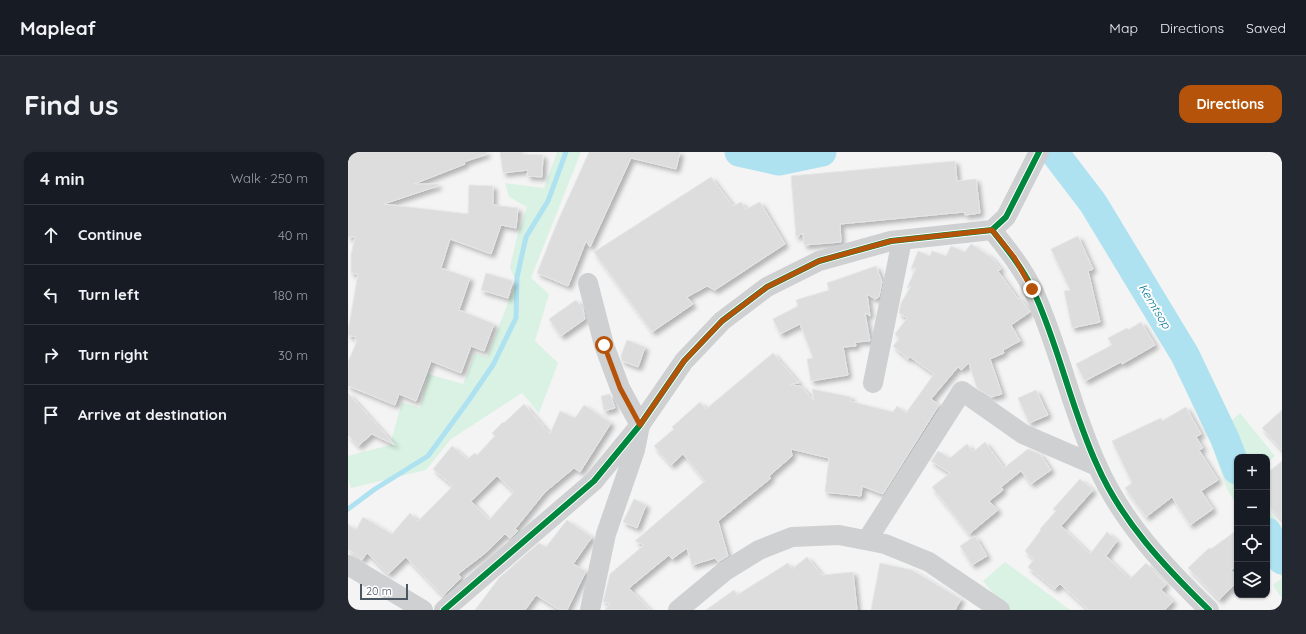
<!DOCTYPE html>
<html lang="en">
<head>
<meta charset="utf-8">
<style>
	:root { --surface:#171b24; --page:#242831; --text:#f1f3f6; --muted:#9ea1a6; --line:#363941; --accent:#b45309 }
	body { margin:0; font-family:Quicksand,sans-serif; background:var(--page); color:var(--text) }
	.controls { position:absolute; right:12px; bottom:12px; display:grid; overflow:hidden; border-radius:8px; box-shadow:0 1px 3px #0004 }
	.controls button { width:36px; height:36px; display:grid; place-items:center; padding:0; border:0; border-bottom:1px solid var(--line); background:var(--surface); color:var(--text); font:20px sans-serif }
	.scale { position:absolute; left:12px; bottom:10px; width:48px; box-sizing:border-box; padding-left:4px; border:2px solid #4a5661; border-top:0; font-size:11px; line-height:14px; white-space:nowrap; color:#4a5661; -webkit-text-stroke:3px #fff; paint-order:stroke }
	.stop { position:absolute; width:12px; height:12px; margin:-9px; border:3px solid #b45309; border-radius:50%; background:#fff }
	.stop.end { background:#b45309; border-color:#fff; box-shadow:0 1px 4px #0008 }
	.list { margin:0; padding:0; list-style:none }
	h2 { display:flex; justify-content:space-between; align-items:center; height:52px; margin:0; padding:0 16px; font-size:17px }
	h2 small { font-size:13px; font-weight:400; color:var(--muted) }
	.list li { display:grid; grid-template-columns:26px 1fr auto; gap:12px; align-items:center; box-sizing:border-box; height:60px; padding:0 16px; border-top:1px solid var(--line) }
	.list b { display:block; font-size:15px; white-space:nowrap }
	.list em { font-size:13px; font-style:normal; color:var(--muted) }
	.icon { flex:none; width:22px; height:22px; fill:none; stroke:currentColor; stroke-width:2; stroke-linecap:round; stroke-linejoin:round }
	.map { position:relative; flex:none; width:934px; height:458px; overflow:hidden; border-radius:12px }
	header { display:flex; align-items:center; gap:24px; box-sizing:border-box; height:56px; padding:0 20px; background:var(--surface); border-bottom:1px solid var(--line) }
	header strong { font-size:19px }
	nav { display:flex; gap:22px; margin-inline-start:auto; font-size:14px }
	.intro { display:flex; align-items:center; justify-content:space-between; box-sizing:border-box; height:96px; padding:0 24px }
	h1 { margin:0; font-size:28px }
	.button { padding:10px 18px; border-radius:12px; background:var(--accent); color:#fff; font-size:14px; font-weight:700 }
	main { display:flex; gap:24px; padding:0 24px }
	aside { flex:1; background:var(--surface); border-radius:12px; box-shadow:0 1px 3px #0004 }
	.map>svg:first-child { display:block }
	.green { fill:#d9f2e3 }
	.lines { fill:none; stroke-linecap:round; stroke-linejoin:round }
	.stream { stroke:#aee2f0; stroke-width:5 }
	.river { stroke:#aee2f0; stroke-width:29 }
	.building { fill:#ddddde; stroke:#e5e6e7; fill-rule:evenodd; filter:url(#shadow) }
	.minor { stroke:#ced0d2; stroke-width:20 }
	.cycleway-casing { stroke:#fff; stroke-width:8 }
	.cycleway { stroke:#00873e; stroke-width:6 }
	.route { stroke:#b45309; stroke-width:5 }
	.labels { text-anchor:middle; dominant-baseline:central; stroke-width:4; stroke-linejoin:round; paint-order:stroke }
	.water-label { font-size:12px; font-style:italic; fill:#0c7c9b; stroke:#fff }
</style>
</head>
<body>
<header>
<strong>Mapleaf</strong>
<nav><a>Map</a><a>Directions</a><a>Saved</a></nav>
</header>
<div class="intro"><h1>Find us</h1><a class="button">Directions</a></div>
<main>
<aside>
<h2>4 min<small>Walk · 250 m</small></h2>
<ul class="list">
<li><svg class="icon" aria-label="ahead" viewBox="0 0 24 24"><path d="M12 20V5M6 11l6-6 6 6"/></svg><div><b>Continue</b></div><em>40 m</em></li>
<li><svg class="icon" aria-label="left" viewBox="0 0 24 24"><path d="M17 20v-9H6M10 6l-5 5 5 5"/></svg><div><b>Turn left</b></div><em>180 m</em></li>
<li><svg class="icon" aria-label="right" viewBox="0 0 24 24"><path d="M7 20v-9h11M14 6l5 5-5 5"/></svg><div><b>Turn right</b></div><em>30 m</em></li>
<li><svg class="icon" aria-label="arrive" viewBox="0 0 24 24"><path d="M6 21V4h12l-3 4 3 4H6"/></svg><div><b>Arrive at destination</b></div></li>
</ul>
</aside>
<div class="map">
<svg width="934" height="458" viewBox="0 0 934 458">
	<defs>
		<filter id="shadow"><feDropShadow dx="3.5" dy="3.5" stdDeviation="2" flood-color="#0004"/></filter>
	</defs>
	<rect width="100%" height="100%" fill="#f4f4f4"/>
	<g class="green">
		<polygon points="209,0 233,0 183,126 201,142 187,189 210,211 191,261 174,241 103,287 78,318 3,336 0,327 0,304 42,293 54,250 72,256 80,222 115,232 127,201 139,205 168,130 162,115 170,81 179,55 161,45 157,31 196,36"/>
		<polygon points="892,261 927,304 919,311 919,305 889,305 889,354 879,337 862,288"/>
		<polygon points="919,356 934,375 934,378 927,383 934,394 934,447 925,433 934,426 919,402"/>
		<polygon points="657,410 722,458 659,458 635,429"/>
	</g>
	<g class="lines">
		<polyline class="stream" points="0,357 27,337 80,304 121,248 145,213 168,166 169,125 178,85 200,49 218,0"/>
		<g class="river">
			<polyline points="391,0 431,9 474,0"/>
			<polyline points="706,0 745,51 837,203 877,287 889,318"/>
			<polyline points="919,380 934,408"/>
		</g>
	</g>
	<g class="building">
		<polygon points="0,0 138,0 139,2 116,10 117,12 66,32 90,32 90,34 36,52 120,62 121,33 145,34 145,53 170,56 168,76 153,73 143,102 102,87 93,116 122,126 111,158 146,172 136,199 123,194 113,221 83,209 68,249 51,242 47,253 0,234 0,210 9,189 7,189 8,185 0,183 0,179 10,122 3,121 3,103 7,85 0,85"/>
		<polygon points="152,0 175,0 175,2 195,3 194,25 179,24 180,18 155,21"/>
		<polygon points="241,0 332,0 328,17 283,6 242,95 238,89 220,134 189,121 209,71"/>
		<polygon points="607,9 609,29 628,27 632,61 617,63 616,60 492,72 493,90 456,93 455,81 448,85 443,24"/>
		<polygon points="363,25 385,54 393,50 398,57 412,50 437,92 367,138 359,134 339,145 345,152 304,180 246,100"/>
		<polygon points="730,84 745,117 740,119 752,170 724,176 716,139 722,138 703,97"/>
		<polygon points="623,92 643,105 653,117 650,119 670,147 672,146 682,160 663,173 672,189 655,198 656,201 642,207 654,242 643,245 629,236 621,211 613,218 610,215 583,247 591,253 535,342 514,334 513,344 477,340 481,306 443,297 444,304 421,324 423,326 370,369 380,404 370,410 367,406 344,413 339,396 324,407 321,403 281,436 302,458 257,458 262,451 255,450 262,422 296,393 287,389 357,329 335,302 323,313 306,294 326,277 324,275 352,250 358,257 425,201 451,231 442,232 454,235 466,249 464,237 503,245 502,249 545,260 549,254 558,261 586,222 562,205 560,207 545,194 551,187 547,182 559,166 551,161 553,151 563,134 559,136 568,116 563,117 570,99 582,104 584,99 598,104 603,94 617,100"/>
		<polygon points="528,114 534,130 531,145 527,147 519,142 522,164 517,161 522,189 507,190 508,194 495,195 500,223 463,229 459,207 465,206 452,172 432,182 425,167 450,154 448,148 481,138 479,131"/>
		<polygon points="138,121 165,129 160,146 133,138"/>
		<polygon points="228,148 235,157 237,167 213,184 201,167"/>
		<polygon points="793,170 807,193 774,212 773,210 737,229 728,212 764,193 760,186 779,176 780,178"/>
		<polygon points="279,188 297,195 290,215 274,209 273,204"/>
		<polygon points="688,238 700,263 681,271 670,246"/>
		<polygon points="0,241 47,293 24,282 10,294 0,283"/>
		<polygon points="262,242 267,256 256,259 253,244"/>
		<path d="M 176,252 L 202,282 L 212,259 L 227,266 L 236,253 L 263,271 L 232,320 L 226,316 L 197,340 L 167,377 L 170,379 L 162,386 L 157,382 L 136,402 L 110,422 L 113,426 L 95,444 L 58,405 L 40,422 L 19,401 L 14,408 L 0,397 L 0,372 L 8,378 L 15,365 L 44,382 L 62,361 L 70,369 L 105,334 L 85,317 L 104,294 L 119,307 L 127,301 L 129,303 L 147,284 L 144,281 L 155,270 L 156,271 ZM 149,324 L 166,340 L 141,368 L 123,349 Z"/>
		<polygon points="838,255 853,282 848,285 855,296 851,298 870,328 853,339 865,357 842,373 824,345 798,365 777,336 784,331 764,289 813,266 814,269"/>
		<polygon points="934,258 934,298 914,276"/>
		<polygon points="637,290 656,316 680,297 692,302 703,318 683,332 673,319 653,335 655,338 641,349 650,358 621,382 584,335 602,321 583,309 590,299 602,306 619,292 625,300"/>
		<polygon points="934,309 934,368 919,352 919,321"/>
		<polygon points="732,327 745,338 713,374 742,402 759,380 769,389 758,404 782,427 798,411 818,432 813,438 825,449 817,458 741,458 712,432 707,437 680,415 686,407 677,399 693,378 692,377 708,359 705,357"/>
		<polygon points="286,347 298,353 289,376 275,370"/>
		<polygon points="219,368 244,385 225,412 238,419 219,458 212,458 188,443 177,458 127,458 151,426 191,391 198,395"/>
		<polygon points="889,378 889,413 883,418 889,424 889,430 871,448 840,416 861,396 863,397"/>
		<polygon points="627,384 639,404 624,413 612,394"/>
		<polygon points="459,405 474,423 505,420 509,458 358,458 386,438 389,443 440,411 444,417"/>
		<polygon points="532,411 564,418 613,447 607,458 523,458"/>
	</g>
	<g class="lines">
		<g class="minor">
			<path d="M 644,78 C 659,97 674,115 685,138 C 711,194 723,257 749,313 C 774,370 817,415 861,458"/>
			<polyline points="240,131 256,193 272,236 292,273 287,298 258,382 242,458"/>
			<polyline points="525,231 554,88"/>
			<polyline points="519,388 614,239 675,282 749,314"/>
			<polyline points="0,413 75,458"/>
			<polyline points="96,458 246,329 292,273 336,209 374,169 419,135 471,109 543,89 644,78 658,65 691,0"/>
			<polyline points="330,458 377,419 411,398 444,385 491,383 537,392 581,410 652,458"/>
		</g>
		<defs>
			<g id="cycleway">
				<path d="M 644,78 C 659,97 674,115 685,138 C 711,194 723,257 749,313 C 774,370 817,415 861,458"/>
				<polyline points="96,458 246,329 292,273 336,209 374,169 419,135 471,109 543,89 644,78 658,65 691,0"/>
			</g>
		</defs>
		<use href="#cycleway" class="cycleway-casing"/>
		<use href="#cycleway" class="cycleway"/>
	</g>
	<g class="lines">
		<polyline class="route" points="256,193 272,236 292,273 336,209 374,169 419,135 471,109 543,89 644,78 666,105 684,137"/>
	</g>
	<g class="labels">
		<g class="water-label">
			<text transform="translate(807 154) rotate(59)">Kemtsop</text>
		</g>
	</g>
</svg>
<div class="controls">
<button>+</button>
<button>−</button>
<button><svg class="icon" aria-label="locate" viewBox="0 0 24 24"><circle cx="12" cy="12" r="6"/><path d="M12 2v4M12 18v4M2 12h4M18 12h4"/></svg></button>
<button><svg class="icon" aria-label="layers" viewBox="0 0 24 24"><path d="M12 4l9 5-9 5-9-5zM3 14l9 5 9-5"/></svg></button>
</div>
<div class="scale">20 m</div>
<div class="stop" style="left:256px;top:193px"></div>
<div class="stop end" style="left:684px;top:137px"></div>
</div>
</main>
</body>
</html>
